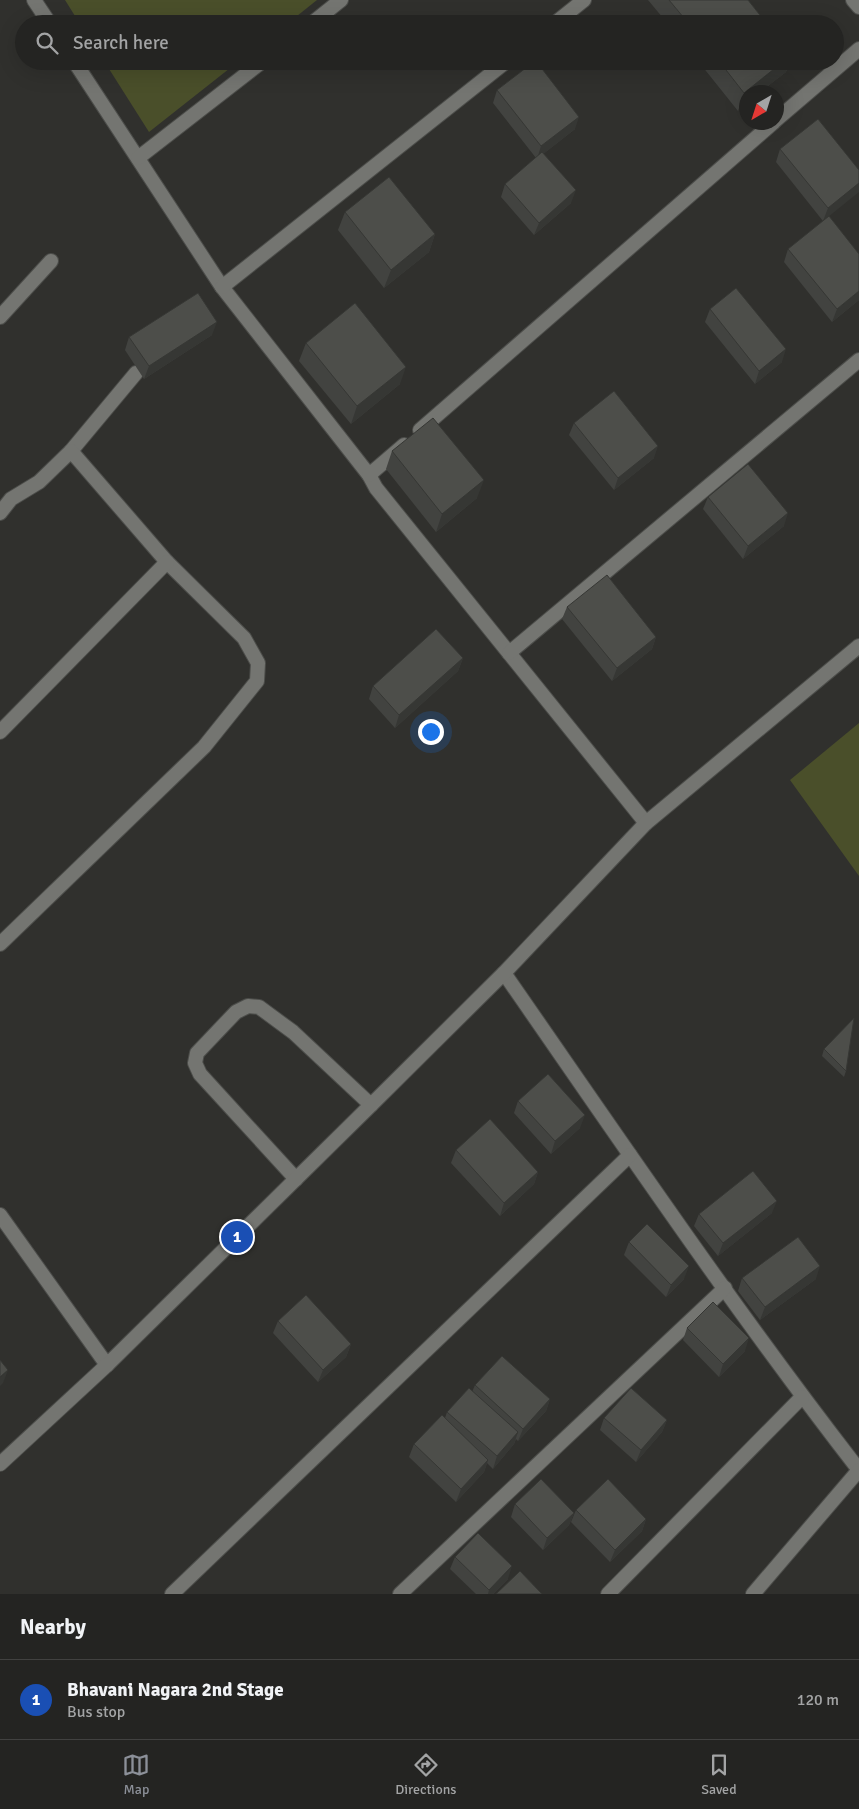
<!DOCTYPE html>
<html lang="en">
<head>
<meta charset="utf-8">
<style>
	:root { --surface:#242422; --page:#30302f; --text:#f1f3f6; --muted:#a3a4a5; --line:#414140; --accent:#8c9099 }
	body { margin:0; font-family:Signika,sans-serif; background:var(--page); color:var(--text) }
	.compass { position:absolute; left:739px; top:85px; width:45px; height:45px; border-radius:50%; background:var(--surface); box-shadow:0 5px 20px #0002; rotate:219deg }
	.you { position:absolute; left:430px; top:731px; width:18px; height:18px; margin:-12px; border:4px solid #fff; border-radius:50%; background:#1a73e8; box-shadow:0 0 0 8px #1a73e833 }
	.badge { display:grid; place-items:center; width:32px; height:32px; border-radius:50%; background:var(--accent); color:#fff; font-size:16px; font-weight:700 }
	.pin { position:absolute; translate:-50% -50%; border:2px solid #fff; box-shadow:0 1px 5px #0006 }
	.list { margin:0; padding:0; list-style:none }
	h2 { display:flex; justify-content:space-between; align-items:center; height:65px; margin:0; padding:0 20px; font-size:21px }
	h2 small { font-size:16px; font-weight:400; color:var(--muted) }
	.list li { display:grid; grid-template-columns:32px 1fr auto; gap:15px; align-items:center; box-sizing:border-box; height:80px; padding:0 20px; border-top:1px solid var(--line) }
	.list b { display:block; font-size:19px; white-space:nowrap }
	.list p { margin:0; font-size:16px; white-space:nowrap; color:var(--muted) }
	.list em { font-size:16px; font-style:normal; color:var(--muted) }
	.icon { flex:none; width:28px; height:28px; fill:none; stroke:currentColor; stroke-width:2; stroke-linecap:round; stroke-linejoin:round }
	.map { position:relative; flex:none; width:859px; height:1594px; overflow:hidden }
	.search { position:absolute; background:var(--surface); box-shadow:0 5px 20px #0002; left:15px; right:15px; top:15px; height:55px; display:flex; align-items:center; gap:12px; box-sizing:border-box; padding:0 18px; border-radius:28px; color:var(--muted); font-size:19px }
	.sheet { height:145px; background:var(--surface) }
	nav { display:flex; justify-content:space-around; align-items:center; box-sizing:border-box; height:70px; border-top:1px solid var(--line); background:var(--surface); font-size:14px; color:var(--muted) }
	nav a { display:grid; justify-items:center; gap:2px }
	nav .on { color:var(--accent) }
	.map>svg:first-child { display:block }
	.green { fill:#4a4f2a }
	.lines { fill:none; stroke-linecap:round; stroke-linejoin:round }
	.service-casing { stroke:#4c4d4a; stroke-width:16 }
	.minor-casing { stroke:#4c4d4a; stroke-width:16 }
	.tertiary-casing { stroke:#4c4d4a; stroke-width:16 }
	.service { stroke:#747571; stroke-width:14 }
	.minor { stroke:#747571; stroke-width:14 }
	.tertiary { stroke:#747571; stroke-width:14 }
	.wall { fill:#424340 }
	.shaded-wall { fill:#363734 }
	.building { fill:#4d4e4a; stroke:#363734 }
</style>
</head>
<body>
<div class="map">
<svg width="859" height="1594" viewBox="0 0 859 1594">
	<rect width="100%" height="100%" fill="#30302d"/>
	<g class="green">
		<polygon points="65,0 317,0 287,24 80,24"/>
		<polygon points="104,61 239,61 149,132"/>
		<polygon points="859,723 859,876 790,780"/>
	</g>
	<g class="lines">
		<defs>
			<polyline id="service" points="296,1179 200,1074 195,1063 197,1053 236,1012 248,1006 259,1007 293,1032 371,1105"/>
			<g id="minor">
				<polyline points="34,0 50,24"/>
				<polyline points="853,0 859,7"/>
				<polyline points="311,24 341,0"/>
				<polyline points="554,24 584,0"/>
				<polyline points="74,61 222,287 369,475 376,488 646,823"/>
				<polyline points="776,120 859,49"/>
				<polyline points="138,158 263,61"/>
				<polyline points="222,287 507,61"/>
				<polyline points="0,317 51,261"/>
				<polyline points="420,430 774,122"/>
				<polyline points="71,451 136,373"/>
				<polyline points="369,475 404,445"/>
				<polyline points="0,513 11,499 39,482 71,451 167,562 244,638 258,663 257,681 204,747 0,944"/>
				<polyline points="509,653 859,360"/>
				<polyline points="0,732 167,562"/>
				<path d="M 504,973 C 620,1140 734,1309 859,1470"/>
				<polyline points="0,1215 107,1365"/>
				<polyline points="172,1594 630,1155"/>
				<polyline points="400,1594 725,1288"/>
				<polyline points="608,1594 802,1397"/>
				<polyline points="753,1594 859,1470"/>
			</g>
			<polyline id="tertiary" points="0,1464 107,1365 371,1105 504,973 646,823 859,646"/>
		</defs>
		<use href="#service" class="service-casing"/>
		<use href="#minor" class="minor-casing"/>
		<use href="#tertiary" class="tertiary-casing"/>
		<use href="#service" class="service"/>
		<use href="#minor" class="minor"/>
		<use href="#tertiary" class="tertiary"/>
	</g>
	<g class="wall">
		<polygon points="648,0 748,0 767,24 668,24"/>
		<polygon points="698,61 790,61 786,72 760,92 746,92 738,111"/>
		<polygon points="497,90 575,129 543,154 571,203 534,235 501,197 505,184 536,158 493,103"/>
		<polygon points="780,149 859,170 823,221 776,162"/>
		<polygon points="345,212 435,234 429,252 384,288 338,230"/>
		<polygon points="788,249 859,254 859,300 832,322 784,262"/>
		<polygon points="710,309 782,362 755,384 705,322"/>
		<polygon points="212,335 144,379 125,350 129,337"/>
		<polygon points="306,343 400,384 351,424 299,361"/>
		<polygon points="574,423 654,458 614,490 569,435"/>
		<polygon points="392,451 477,498 436,532 386,469"/>
		<polygon points="708,497 784,526 743,559 703,509"/>
		<polygon points="567,607 656,637 652,649 612,681 562,619"/>
		<polygon points="463,658 458,671 395,728 369,699 373,686"/>
		<polygon points="824,1049 846,1071 844,1077 822,1056"/>
		<polygon points="518,1101 580,1128 551,1154 514,1113"/>
		<polygon points="456,1150 538,1172 534,1184 500,1216 451,1163"/>
		<polygon points="772,1213 718,1256 694,1226 699,1214"/>
		<polygon points="629,1242 684,1279 666,1297 624,1255"/>
		<polygon points="742,1278 816,1279 760,1320 738,1291"/>
		<polygon points="278,1321 351,1344 346,1357 318,1382 273,1333"/>
		<polygon points="687,1328 745,1351 719,1377 683,1340"/>
		<polygon points="475,1385 550,1399 546,1411 518,1441 516,1439 514,1444 493,1469 487,1463 484,1472 456,1502 409,1457 414,1444 445,1418 447,1412 472,1392"/>
		<polygon points="604,1418 667,1420 662,1432 636,1462 600,1430"/>
		<polygon points="515,1504 574,1513 569,1525 543,1550 511,1517"/>
		<polygon points="576,1510 646,1519 642,1531 610,1562 571,1522"/>
		<polygon points="455,1557 508,1579 493,1594 476,1594 450,1569"/>
	</g>
	<g class="shaded-wall">
		<polygon points="784,61 790,61 786,72 760,92 746,92 746,104 738,111 744,93"/>
		<polygon points="579,117 575,129 537,159 541,146"/>
		<polygon points="859,183 859,192 823,221 828,208"/>
		<polygon points="576,190 571,203 534,235 539,223"/>
		<polygon points="435,234 429,252 384,288 391,270"/>
		<polygon points="859,291 859,300 832,322 837,309"/>
		<polygon points="217,322 212,335 144,379 149,366"/>
		<polygon points="786,349 782,362 755,384 759,371"/>
		<polygon points="406,367 400,384 351,424 357,406"/>
		<polygon points="658,446 654,458 614,490 618,478"/>
		<polygon points="484,480 477,498 436,532 442,514"/>
		<polygon points="788,513 784,526 743,559 748,546"/>
		<polygon points="656,637 652,649 612,681 617,668"/>
		<polygon points="463,658 458,671 395,728 399,715"/>
		<polygon points="585,1115 580,1128 551,1154 555,1141"/>
		<polygon points="538,1172 534,1184 500,1216 504,1203"/>
		<polygon points="777,1201 772,1213 718,1256 723,1243"/>
		<polygon points="689,1266 684,1279 666,1297 671,1285"/>
		<polygon points="820,1266 816,1279 760,1320 765,1307"/>
		<polygon points="749,1338 745,1351 719,1377 723,1364"/>
		<polygon points="351,1344 346,1357 318,1382 323,1370"/>
		<polygon points="8,1370 3,1383 0,1386 0,1377"/>
		<polygon points="550,1399 546,1411 518,1441 523,1429"/>
		<polygon points="667,1420 662,1432 636,1462 641,1450"/>
		<polygon points="518,1432 514,1444 493,1469 497,1456"/>
		<polygon points="488,1460 484,1472 456,1502 461,1489"/>
		<polygon points="574,1513 569,1525 543,1550 547,1538"/>
		<polygon points="646,1519 642,1531 610,1562 615,1550"/>
		<polygon points="512,1566 508,1579 493,1594 488,1594 489,1590"/>
	</g>
	<g class="building">
		<polygon points="669,0 748,0 767,24 689,24"/>
		<polygon points="535,61 536,61 579,117 541,146 497,90"/>
		<polygon points="719,61 784,61 744,93"/>
		<polygon points="818,119 859,170 859,183 828,208 780,149"/>
		<polygon points="542,152 576,190 539,223 505,184"/>
		<polygon points="389,177 435,234 391,270 345,212"/>
		<polygon points="829,216 859,254 859,291 837,309 788,249"/>
		<polygon points="736,288 786,349 759,371 710,309"/>
		<polygon points="198,293 217,322 149,366 129,337"/>
		<polygon points="355,303 406,367 357,406 306,343"/>
		<polygon points="614,391 658,446 618,478 574,423"/>
		<polygon points="433,418 484,480 442,514 392,451"/>
		<polygon points="748,464 788,513 748,546 708,497"/>
		<polygon points="607,575 656,637 617,668 567,607"/>
		<polygon points="436,629 463,658 399,715 373,686"/>
		<polygon points="854,1018 846,1071 824,1049"/>
		<polygon points="548,1074 585,1115 555,1141 518,1101"/>
		<polygon points="490,1119 538,1172 504,1203 456,1150"/>
		<polygon points="753,1171 777,1201 723,1243 699,1214"/>
		<polygon points="647,1224 689,1266 671,1285 629,1242"/>
		<polygon points="798,1237 820,1266 765,1307 742,1278"/>
		<polygon points="306,1295 351,1344 323,1370 278,1321"/>
		<polygon points="713,1302 749,1338 723,1364 687,1328"/>
		<polygon points="502,1356 550,1399 523,1429 475,1385"/>
		<polygon points="0,1360 8,1370 0,1377"/>
		<polygon points="469,1388 518,1432 497,1456 447,1412"/>
		<polygon points="631,1388 667,1420 641,1450 604,1418"/>
		<polygon points="442,1415 488,1460 461,1489 414,1444"/>
		<polygon points="541,1479 574,1513 547,1538 515,1504"/>
		<polygon points="608,1479 646,1519 615,1550 576,1510"/>
		<polygon points="478,1533 512,1566 489,1590 455,1557"/>
		<polygon points="520,1571 542,1594 496,1594"/>
	</g>
</svg>
<svg class="compass" viewBox="-18 -18 36 36"><path d="M0-13l5 13h-10z" fill="#e53935"/><path d="M0 13l5-13h-10z" fill="#a3a4a5"/></svg>
<div class="you"></div>
<div class="pin badge" style="left:237px;top:1237px;background:#1a4fb4">1</div>
<div class="search"><svg class="icon" aria-label="search" viewBox="0 0 24 24"><circle cx="10" cy="10" r="6"/><path d="M15 15l6 6"/></svg>Search here</div>
</div>
<section class="sheet">
<h2>Nearby<small></small></h2>
<ul class="list">
<li><span class="badge" style="background:#1a4fb4">1</span><div><b>Bhavani Nagara 2nd Stage</b><p>Bus stop</p></div><em>120 m</em></li>
</ul>
</section>
<nav>
<a class="on"><svg class="icon" aria-label="map" viewBox="0 0 24 24"><path d="M3 6l6-2 6 2 6-2v14l-6 2-6-2-6 2zM9 4v14M15 6v14"/></svg>Map</a>
<a><svg class="icon" aria-label="directions" viewBox="0 0 24 24"><path d="M12 3l9 9-9 9-9-9zM9 14v-3h6M13 9l2 2-2 2"/></svg>Directions</a>
<a><svg class="icon" aria-label="saved" viewBox="0 0 24 24"><path d="M7 4h10v16l-5-4-5 4z"/></svg>Saved</a>
</nav>
</body>
</html>
